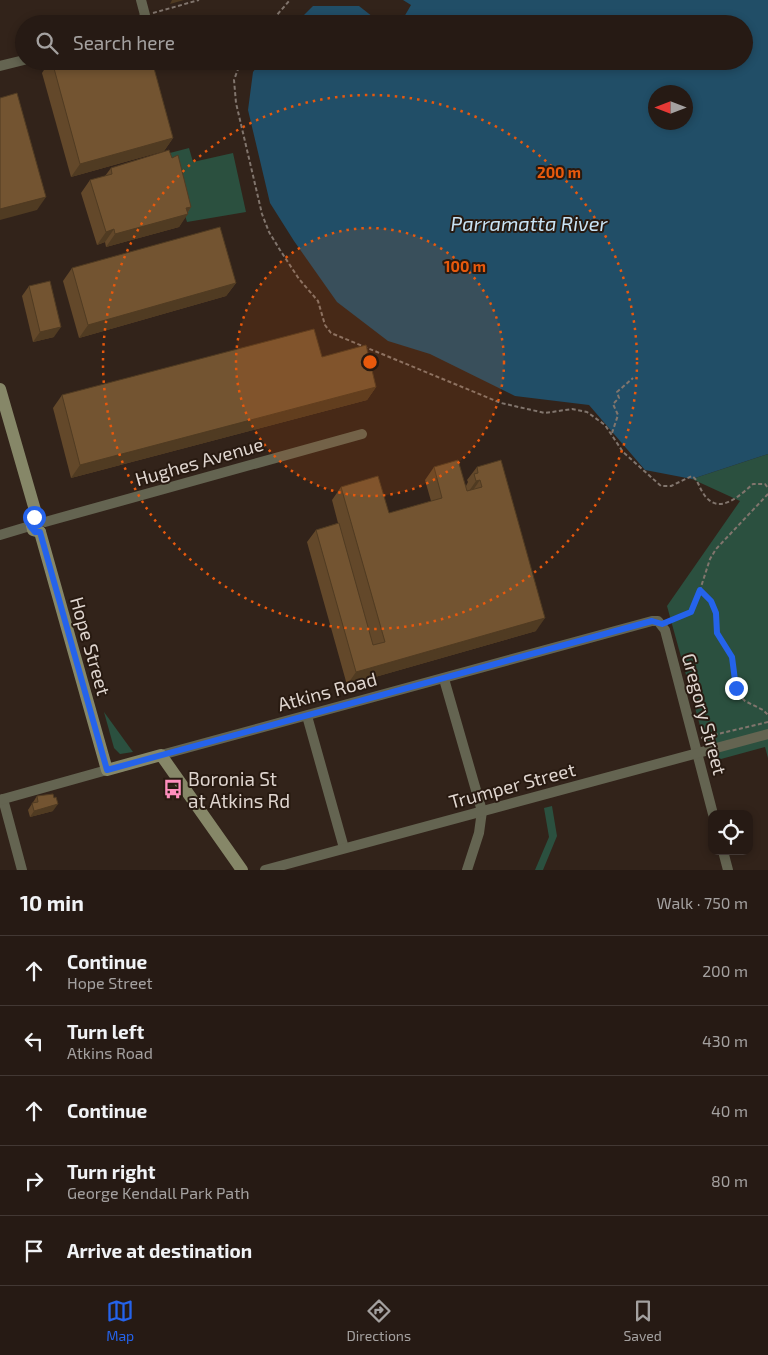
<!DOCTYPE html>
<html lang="en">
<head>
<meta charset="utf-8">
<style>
	:root { --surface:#261a14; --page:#322722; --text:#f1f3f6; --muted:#a4a1a0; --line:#423834; --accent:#2563eb }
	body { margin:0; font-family:"Exo 2",sans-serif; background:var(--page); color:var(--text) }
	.controls { position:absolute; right:15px; bottom:15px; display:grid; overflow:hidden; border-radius:10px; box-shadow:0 2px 8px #0003 }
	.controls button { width:45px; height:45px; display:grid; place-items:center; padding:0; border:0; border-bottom:1px solid var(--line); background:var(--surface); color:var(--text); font:25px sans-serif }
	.compass { position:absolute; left:648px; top:85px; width:45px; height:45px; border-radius:50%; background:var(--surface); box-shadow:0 2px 8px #0003; rotate:270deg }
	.stop { position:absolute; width:15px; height:15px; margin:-11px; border:4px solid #2563eb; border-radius:50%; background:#fff }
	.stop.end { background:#2563eb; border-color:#fff; box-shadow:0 1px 5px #0008 }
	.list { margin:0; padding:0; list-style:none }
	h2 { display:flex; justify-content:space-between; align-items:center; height:65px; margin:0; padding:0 20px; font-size:21px }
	h2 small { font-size:16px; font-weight:400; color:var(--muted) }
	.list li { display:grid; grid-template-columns:32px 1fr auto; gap:15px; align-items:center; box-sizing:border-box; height:70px; padding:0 20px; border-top:1px solid var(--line) }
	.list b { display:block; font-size:19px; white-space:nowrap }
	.list p { margin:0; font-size:16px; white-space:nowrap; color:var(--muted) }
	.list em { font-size:16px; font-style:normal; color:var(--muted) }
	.icon { flex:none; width:28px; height:28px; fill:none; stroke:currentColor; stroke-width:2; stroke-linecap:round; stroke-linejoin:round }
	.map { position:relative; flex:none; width:768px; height:870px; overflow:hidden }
	.search { position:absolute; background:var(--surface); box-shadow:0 2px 8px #0003; left:15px; right:15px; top:15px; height:55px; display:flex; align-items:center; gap:12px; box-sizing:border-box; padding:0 18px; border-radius:28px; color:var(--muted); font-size:19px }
	.sheet { height:415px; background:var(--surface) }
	nav { display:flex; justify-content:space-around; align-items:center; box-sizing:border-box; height:70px; border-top:1px solid var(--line); background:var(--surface); font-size:14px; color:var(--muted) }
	nav a { display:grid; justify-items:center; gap:2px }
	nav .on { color:var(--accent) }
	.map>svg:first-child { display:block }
	.green { fill:#2b503f }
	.water { fill:#214e67; fill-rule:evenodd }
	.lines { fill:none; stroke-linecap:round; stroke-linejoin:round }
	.path { stroke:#81756d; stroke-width:2; stroke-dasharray:4 2.5; stroke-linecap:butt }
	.street { stroke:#646451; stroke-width:10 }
	.secondary { stroke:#868768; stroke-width:12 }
	.wall { fill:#63482a }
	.shaded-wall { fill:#503b22 }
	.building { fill:#735431; stroke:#503b22 }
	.route { stroke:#2563eb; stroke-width:6 }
	.ring { fill:none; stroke:#e8590c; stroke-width:2.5; stroke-dasharray:2.5 5 }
	.labels { text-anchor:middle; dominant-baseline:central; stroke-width:4; stroke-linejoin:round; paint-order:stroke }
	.street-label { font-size:19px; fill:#dfd5cf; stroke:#281a11 }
	.poi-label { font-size:19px; fill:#dfd5cf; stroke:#281a11; text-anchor:start }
	.water-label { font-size:20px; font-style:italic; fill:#c8e3f5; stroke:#281a11 }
	.centre { fill:#e8590c; stroke:#281a11; stroke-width:2.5 }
	.ring-label { font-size:15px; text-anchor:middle; font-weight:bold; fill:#e8590c; stroke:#281a11; stroke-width:4; stroke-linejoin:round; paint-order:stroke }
</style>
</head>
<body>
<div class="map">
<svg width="768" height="870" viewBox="0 0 768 870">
	<rect width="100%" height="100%" fill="#32231a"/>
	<g class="green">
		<polygon points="189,148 193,162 233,153 246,212 187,222 166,154"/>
		<polygon points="768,454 768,758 765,747 710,762 667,606 740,501 692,479"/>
		<polygon points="104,712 133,752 120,754 114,748"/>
		<polygon points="552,806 557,836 543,870 535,870 549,837 544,808"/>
	</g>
	<g class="water">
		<path d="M 403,0 L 768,0 L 768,454 L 692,479 L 645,470 L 589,405 L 515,396 L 430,354 L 388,341 L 337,302 L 294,241 L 270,203 L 248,110 L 253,72 L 261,61 L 744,61 L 744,24 L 400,24 L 411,5 ZM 686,92 L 686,122 L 656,122 L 656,92 Z"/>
		<polygon points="313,6 359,6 382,24 295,24"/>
	</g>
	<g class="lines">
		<g class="path">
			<polyline points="153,13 199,0"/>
			<polyline points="269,24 290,0"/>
			<path d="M 241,61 L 234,80 L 236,103 L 262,214 L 269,232 L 280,250 L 299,279 L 318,301 L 325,325 L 331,333 L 501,403 L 545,413 L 572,409 L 587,412 L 605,425 L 623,452 L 661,486 L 671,486 L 692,476 C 698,480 699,487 703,493 C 718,517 739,496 753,484 L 765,484 L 768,488"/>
			<polyline points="612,433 618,415 613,404 619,398 617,392 633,378"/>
			<polyline points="768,494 716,549 710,559 700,590 711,601 716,613 717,633 732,657 738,694 745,701 763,710 768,715"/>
			<polyline points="671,621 691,612 700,591"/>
			<polyline points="701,738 768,722"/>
		</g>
		<g class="street">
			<polyline points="140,24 145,15 141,0"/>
			<polyline points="0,66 24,60"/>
			<polyline points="45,522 362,434"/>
			<polyline points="0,535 30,526"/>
			<polyline points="444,679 482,811 479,833 467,870"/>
			<polyline points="307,716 344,848"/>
			<polyline points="161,755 652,621 658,621 665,630 713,814"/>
			<polyline points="3,799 22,870"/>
			<polyline points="0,800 107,770"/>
			<polyline points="723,851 728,870"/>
			<polyline points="265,870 768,734"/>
		</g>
		<g class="secondary">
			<polyline points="0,389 37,517"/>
			<polyline points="37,517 31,521 33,530 40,532"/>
			<polyline points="40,532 107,770 161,755 242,870"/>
		</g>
	</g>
	<g class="wall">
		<polygon points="50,61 152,61 173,138 164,151 71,177 42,73"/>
		<polygon points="172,158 191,207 179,227 106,247 105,242 97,245 81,193 90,180 105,176 111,168"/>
		<polygon points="72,268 236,283 226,296 79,338 63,281"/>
		<polygon points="29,286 54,337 33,342 22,296"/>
		<polygon points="322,357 376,387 367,400 71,478 53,408 62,395"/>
		<polygon points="434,467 466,486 468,482 467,480 477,467 536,631 347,685 307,542 316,530 338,523 332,500 341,487 389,513 431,501 425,480"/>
		<polygon points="37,796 53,811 30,817 28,810"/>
	</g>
	<g class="shaded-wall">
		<polygon points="172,0 184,0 170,4"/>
		<polygon points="173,138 164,151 71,177 80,164"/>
		<polygon points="46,197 37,210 0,220 0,209"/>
		<polygon points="191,207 186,215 188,214 179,227 106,247 115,234 186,208"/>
		<polygon points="114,229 105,242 97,245 106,232"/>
		<polygon points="236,283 226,296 79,338 88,325"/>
		<polygon points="61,327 54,337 33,342 40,332"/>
		<polygon points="376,387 367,400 71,478 80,465"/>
		<polygon points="480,480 471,493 467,494 476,481"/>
		<polygon points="545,618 536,631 347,685 356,672"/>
		<polygon points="58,804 53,811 30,817 34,811"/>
	</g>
	<g class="building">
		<polygon points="52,61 152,61 173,138 80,164"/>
		<polygon points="17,93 46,197 0,209 0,98"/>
		<polygon points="169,150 172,158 178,155 191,207 186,208 188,214 115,234 114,229 106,232 90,180 112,174 111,168"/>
		<polygon points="220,227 236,283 88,325 72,268"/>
		<polygon points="50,281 61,327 40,332 29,286"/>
		<polygon points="314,329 322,357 366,345 376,387 80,465 62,395"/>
		<polygon points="458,460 467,491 482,487 480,480 476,481 474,474 478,473 477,467 501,460 545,618 356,672 316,530 339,523 373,645 385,642 341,487 378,476 389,513 442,498 434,467"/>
		<polygon points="53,794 54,798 56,797 58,804 34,811 32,803 38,802 37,796"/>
	</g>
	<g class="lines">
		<polyline class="route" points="34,517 30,526 35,532 40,532 107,770 652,621 662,624 691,612 700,590 711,601 716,613 717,633 732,657 736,688"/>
	</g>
	<circle cx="370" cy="362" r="134" fill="#e8590c" fill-opacity=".12"/>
	<g class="ring">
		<circle cx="370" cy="362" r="134"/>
		<circle cx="370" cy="362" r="267"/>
	</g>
	<defs>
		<symbol id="bus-bare" viewBox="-9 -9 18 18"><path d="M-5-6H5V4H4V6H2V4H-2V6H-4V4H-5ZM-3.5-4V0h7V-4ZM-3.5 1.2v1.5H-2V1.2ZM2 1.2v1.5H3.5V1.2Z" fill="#fe8ebd" stroke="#281a11" stroke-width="2.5" paint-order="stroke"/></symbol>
	</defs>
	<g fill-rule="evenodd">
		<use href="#bus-bare" x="159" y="775" width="28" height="28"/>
	</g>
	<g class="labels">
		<g class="street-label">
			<text transform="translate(199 461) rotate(-16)">Hughes Avenue</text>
			<text transform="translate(91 646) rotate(74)">Hope Street</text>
			<text transform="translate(327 691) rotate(-15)">Atkins Road</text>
			<text transform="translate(705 714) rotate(75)">Gregory Street</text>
			<text transform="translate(512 785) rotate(-15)">Trumper Street</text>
		</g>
		<g class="poi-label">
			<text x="188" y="778">Boronia St<tspan x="188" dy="22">at Atkins Rd</tspan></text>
		</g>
		<g class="water-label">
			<text x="529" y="223">Parramatta River</text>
		</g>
	</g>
	<circle cx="370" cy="362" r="8" class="centre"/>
	<g class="ring-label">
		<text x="559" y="178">200 m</text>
		<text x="465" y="272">100 m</text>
	</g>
</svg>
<div class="controls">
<button><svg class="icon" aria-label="locate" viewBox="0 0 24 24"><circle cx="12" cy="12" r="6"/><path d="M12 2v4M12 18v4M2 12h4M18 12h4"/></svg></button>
</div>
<svg class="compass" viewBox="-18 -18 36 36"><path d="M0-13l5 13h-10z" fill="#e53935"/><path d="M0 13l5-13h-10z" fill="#a4a1a0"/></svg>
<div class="stop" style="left:34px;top:517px"></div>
<div class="stop end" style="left:736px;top:688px"></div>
<div class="search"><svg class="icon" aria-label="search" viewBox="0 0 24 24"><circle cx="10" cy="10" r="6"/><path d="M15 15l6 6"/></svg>Search here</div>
</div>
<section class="sheet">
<h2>10 min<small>Walk · 750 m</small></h2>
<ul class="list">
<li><svg class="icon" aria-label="ahead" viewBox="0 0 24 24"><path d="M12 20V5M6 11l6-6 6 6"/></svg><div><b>Continue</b><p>Hope Street</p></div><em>200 m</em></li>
<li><svg class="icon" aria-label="left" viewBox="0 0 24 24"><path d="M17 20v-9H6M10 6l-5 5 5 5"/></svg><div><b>Turn left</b><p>Atkins Road</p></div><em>430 m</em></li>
<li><svg class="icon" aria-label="ahead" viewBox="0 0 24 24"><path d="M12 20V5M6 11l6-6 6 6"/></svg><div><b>Continue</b></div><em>40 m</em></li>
<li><svg class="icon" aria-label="right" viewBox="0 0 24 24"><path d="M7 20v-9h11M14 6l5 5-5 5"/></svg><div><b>Turn right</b><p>George Kendall Park Path</p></div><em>80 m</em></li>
<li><svg class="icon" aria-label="arrive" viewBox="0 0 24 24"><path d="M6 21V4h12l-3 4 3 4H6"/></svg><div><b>Arrive at destination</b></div></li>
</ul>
</section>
<nav>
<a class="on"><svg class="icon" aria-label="map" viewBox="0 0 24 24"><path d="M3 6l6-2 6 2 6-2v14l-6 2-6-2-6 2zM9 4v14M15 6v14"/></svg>Map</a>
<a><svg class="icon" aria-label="directions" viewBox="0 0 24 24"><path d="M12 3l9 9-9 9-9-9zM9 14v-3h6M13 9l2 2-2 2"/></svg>Directions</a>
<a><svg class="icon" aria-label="saved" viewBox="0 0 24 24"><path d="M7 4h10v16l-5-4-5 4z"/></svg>Saved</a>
</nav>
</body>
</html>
